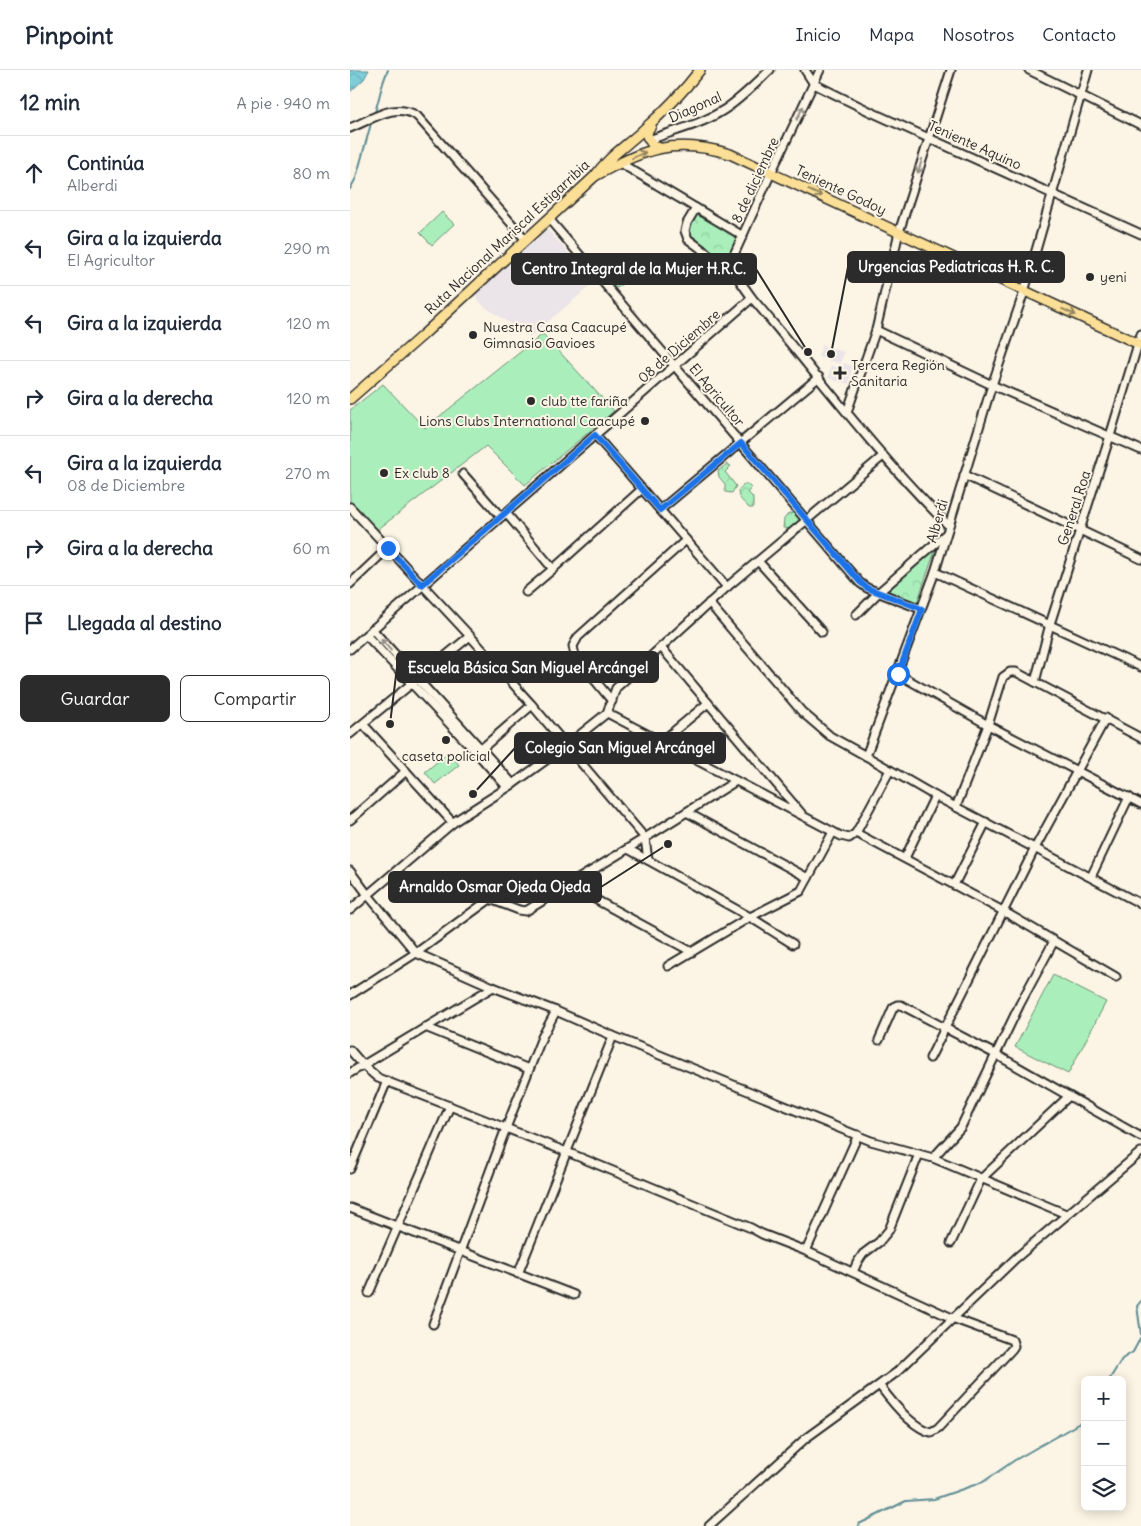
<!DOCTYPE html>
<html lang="es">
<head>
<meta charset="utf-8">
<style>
	:root { --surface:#fff; --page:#f6f6f7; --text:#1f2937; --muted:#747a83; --line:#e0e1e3; --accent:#2b2b2b }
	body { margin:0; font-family:Delius,sans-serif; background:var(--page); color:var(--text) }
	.controls { position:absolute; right:15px; bottom:15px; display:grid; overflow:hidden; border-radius:8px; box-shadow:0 2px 12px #0003 }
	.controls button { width:45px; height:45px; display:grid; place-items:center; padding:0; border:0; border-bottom:1px solid var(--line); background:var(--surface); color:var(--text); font:25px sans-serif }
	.stop { position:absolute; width:15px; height:15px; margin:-11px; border:4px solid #1a73e8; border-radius:50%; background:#fff }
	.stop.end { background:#1a73e8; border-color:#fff; box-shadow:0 1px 5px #0008 }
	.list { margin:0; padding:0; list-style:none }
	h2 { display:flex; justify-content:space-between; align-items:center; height:65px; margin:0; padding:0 20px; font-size:21px }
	h2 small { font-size:16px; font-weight:400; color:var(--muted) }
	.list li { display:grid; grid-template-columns:32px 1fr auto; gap:15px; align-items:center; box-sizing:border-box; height:75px; padding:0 20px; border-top:1px solid var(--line) }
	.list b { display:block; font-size:19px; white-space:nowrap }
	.list p { margin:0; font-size:16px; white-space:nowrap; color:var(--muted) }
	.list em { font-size:16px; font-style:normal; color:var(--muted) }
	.actions { display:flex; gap:10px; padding:15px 20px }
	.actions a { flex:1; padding:11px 0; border:1px solid var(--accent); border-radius:8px; text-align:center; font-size:18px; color:var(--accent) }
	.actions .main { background:var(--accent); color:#fff }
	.icon { flex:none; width:28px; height:28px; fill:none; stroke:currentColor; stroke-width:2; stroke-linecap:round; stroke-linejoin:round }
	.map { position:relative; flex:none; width:791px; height:1456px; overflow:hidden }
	header { display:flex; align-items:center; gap:30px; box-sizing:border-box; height:70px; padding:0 25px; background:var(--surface); border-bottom:1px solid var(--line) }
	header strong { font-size:24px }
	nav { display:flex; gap:28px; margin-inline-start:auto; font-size:18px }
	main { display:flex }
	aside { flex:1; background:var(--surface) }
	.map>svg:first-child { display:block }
	.built { fill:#ebe4e8 }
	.forest { fill:url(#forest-crowns); stroke:#6a8d73 }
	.pitch { fill:#aaefbb; stroke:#6a8d73 }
	.water { fill:url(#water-waves); stroke:#5d8c94 }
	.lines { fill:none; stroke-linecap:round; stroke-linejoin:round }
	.stream { stroke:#5d8c94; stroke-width:2 }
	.minor-casing { stroke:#2b2b2b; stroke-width:11 }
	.major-casing { stroke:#2b2b2b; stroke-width:12 }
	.minor { stroke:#fcf5e5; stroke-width:7 }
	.major { stroke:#fbdf96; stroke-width:9 }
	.oneway { stroke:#949088 }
	.oneway2 { stroke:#938560 }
	.route { stroke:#1a73e8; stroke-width:6 }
	.poi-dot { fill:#2b2b2b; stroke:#fcf5e5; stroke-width:2 }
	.labels { text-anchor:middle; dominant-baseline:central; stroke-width:4; stroke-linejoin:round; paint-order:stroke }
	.street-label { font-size:14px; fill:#2b2b2b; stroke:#fcf5e5 }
	.poi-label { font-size:14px; fill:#2b2b2b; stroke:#fcf5e5; text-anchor:start }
	.leader { fill:none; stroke:#2b2b2b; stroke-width:2 }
	.callout-dot { fill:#2b2b2b; stroke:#fcf5e5; stroke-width:2 }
	.callout { fill:#2b2b2b; stroke:#2b2b2b; stroke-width:2 }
	.callout-label { font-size:15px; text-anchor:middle; font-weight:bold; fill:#fff }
</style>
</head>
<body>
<header>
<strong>Pinpoint</strong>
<nav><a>Inicio</a><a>Mapa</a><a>Nosotros</a><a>Contacto</a></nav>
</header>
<main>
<aside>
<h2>12 min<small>A pie · 940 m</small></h2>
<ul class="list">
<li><svg class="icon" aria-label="ahead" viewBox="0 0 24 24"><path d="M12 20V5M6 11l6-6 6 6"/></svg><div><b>Continúa</b><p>Alberdi</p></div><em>80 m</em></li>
<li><svg class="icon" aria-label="left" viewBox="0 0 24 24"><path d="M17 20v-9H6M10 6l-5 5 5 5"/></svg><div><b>Gira a la izquierda</b><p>El Agricultor</p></div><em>290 m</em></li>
<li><svg class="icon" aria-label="left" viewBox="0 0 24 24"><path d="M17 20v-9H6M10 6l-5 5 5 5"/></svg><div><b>Gira a la izquierda</b></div><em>120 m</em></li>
<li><svg class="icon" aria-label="right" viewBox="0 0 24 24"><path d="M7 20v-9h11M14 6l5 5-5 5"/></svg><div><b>Gira a la derecha</b></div><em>120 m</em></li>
<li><svg class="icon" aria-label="left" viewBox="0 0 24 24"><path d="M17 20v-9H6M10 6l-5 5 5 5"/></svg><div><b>Gira a la izquierda</b><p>08 de Diciembre</p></div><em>270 m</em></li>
<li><svg class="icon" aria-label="right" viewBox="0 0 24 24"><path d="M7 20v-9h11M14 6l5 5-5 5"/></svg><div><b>Gira a la derecha</b></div><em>60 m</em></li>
<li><svg class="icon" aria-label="arrive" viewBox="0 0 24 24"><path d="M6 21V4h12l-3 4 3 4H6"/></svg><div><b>Llegada al destino</b></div></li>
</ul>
<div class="actions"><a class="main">Guardar</a><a>Compartir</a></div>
</aside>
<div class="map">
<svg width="791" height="1456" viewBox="0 0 791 1456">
	<defs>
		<pattern id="forest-crowns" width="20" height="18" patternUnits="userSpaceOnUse" patternTransform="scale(1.25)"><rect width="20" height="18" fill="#aaefbb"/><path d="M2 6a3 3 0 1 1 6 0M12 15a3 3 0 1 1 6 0" fill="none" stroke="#92cda1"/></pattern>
		<pattern id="water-waves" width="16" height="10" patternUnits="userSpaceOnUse" patternTransform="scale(1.25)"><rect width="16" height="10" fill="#7ecdda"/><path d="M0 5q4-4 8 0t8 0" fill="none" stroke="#6db0bb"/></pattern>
	</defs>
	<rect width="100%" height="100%" fill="#fcf5e5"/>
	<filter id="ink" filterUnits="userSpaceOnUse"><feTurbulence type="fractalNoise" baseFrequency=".02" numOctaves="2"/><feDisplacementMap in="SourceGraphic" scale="10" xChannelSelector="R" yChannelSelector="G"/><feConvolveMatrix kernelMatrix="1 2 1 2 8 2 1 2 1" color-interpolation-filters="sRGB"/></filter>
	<g filter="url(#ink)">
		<g class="built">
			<polygon points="195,157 245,212 180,267 135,237 122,223"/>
			<polygon points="472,275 494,282 490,294 468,287"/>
			<polygon points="494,293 502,296 499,314 478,308 481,295 492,299"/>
		</g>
		<g class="forest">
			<polygon points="346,138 393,166 382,189 385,204 338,169 337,153"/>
			<path d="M 287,190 L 289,192 C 289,195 288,198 286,200 C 284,203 269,217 267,218 L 264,216 L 262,210 L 263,209 Z"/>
			<polygon points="377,394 381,396 375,402 386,416 382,423 375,422 375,414 369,407 368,401"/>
			<path d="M 394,414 L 397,414 L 401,418 L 398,422 L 403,428 L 403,438 L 399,438 C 394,432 388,429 388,421 Z"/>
			<polygon points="439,443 446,443 451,449 442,459 433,458 434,449"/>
			<polygon points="587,475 567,533 536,520"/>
		</g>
		<g class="pitch">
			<polygon points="92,142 104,154 82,175 70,163"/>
			<polygon points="193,264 264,341 175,415 136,376 27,460 0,431 0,340 33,314 75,358"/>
			<polygon points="99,682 109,695 85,714 75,702"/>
			<polygon points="703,905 756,932 718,1004 665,977"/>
		</g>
		<polygon class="water" points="0,0 19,0 14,9 0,22"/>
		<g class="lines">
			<g class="stream">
				<path d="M 24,45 C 29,31 31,14 38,0"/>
				<polyline points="0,119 6,108 22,50"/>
				<polyline points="791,1231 787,1236 791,1264"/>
				<polyline points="759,1310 772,1289 783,1282 791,1267"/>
				<polyline points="508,1456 509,1454 556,1431 584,1429 633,1412 665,1390 735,1350"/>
			</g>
			<defs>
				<g id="minor">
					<polyline points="455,0 464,14 521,42 791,164"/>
					<path d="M 470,0 L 421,103 L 382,189 L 385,204 L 402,228 C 467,304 527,385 598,455"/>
					<polyline points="679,0 791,55"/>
					<path d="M 0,58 C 21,50 45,31 67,46 L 176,170"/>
					<path d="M 299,70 C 323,61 350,55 372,41 C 390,30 405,14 420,0"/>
					<polyline points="270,93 393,166"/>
					<polyline points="346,138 337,153 335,161 338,169 385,204"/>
					<polyline points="199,149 510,513 517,518 571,539"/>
					<polyline points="526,260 642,315 791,380"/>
					<polyline points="497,342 526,260 549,162 601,0"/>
					<polyline points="245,365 377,517"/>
					<polyline points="113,404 151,447"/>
					<polyline points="614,405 791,489"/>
					<polyline points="0,437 120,566 182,635 295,768 176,841 169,840 140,829 66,883 0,925"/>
					<polyline points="310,440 469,307"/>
					<polyline points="156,443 203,499 292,419"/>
					<polyline points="408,491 472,562"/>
					<polyline points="585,502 791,597"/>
					<polyline points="0,514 38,478"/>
					<polyline points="176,522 203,499"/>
					<polyline points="359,533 452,642 480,666 516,686 585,726 791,834"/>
					<polyline points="506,545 528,523 596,464"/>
					<polyline points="22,559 163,714"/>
					<polyline points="16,565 127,683 157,717"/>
					<polyline points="311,577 451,743"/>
					<polyline points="0,579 402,228"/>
					<polyline points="548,604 638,655 791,734"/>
					<polyline points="685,612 700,554 760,366 791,264"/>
					<polyline points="262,631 225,586 223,576 228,567 336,470"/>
					<polyline points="257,643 491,766 499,768 506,763 540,700"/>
					<polyline points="13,654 103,753"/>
					<polyline points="0,664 120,566"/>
					<polyline points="311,672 358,633"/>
					<polyline points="129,681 182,635"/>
					<polyline points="516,686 585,502 642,315 674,222 738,0"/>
					<polyline points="606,737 638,655 653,607 660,602 666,602 791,668"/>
					<polyline points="338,743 458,808"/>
					<polyline points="0,750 56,701"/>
					<polyline points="506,763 653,841 766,907"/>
					<polyline points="278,779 400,847 443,874"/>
					<polyline points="555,788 585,726"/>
					<polyline points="298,790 295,768 386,711"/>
					<polyline points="0,801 18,825 66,883 143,917 206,941 263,966 521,1071 583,1088 716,1144"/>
					<polyline points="741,807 779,727"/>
					<polyline points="219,815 342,882"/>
					<polyline points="604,815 636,752"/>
					<polyline points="0,840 105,751 163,714 217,675 257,643 266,618 377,517 533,386"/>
					<polyline points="318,896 400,847 451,821 483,762"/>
					<polyline points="75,957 179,999"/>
					<polyline points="529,970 543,938 547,935 551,935 647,985 791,1067"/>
					<path d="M 0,980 L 13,995 L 28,1008 L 217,1082 L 401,1158 L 412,1164 L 456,1181 L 602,1248 L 662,1270 L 664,1276 L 662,1279 L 588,1358 L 581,1362 C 562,1358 541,1331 530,1316"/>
					<polyline points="580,988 685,778 756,648"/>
					<polyline points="0,1003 143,917"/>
					<polyline points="583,1088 611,1057 670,934 704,871"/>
					<polyline points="0,1099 37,1011"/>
					<polyline points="0,1138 224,1225"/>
					<polyline points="601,1173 631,1109 719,1026"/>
					<polyline points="456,1181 508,1065"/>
					<polyline points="503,1202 507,1193 513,1184 529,1172 539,1160 569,1084"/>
					<polyline points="168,1204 263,966"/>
					<polyline points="19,1223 100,1036"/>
					<polyline points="83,1254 156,1058 192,967 206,941"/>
					<polyline points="359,1456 456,1368 547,1302 666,1188 791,1082"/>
				</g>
				<g id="major">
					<polyline points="301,56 298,60 297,66 302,74 309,78"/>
					<path d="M 245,106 C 294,79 324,67 380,84 L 791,275"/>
					<path d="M 0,329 L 74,264 L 245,106 C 258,87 276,76 293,60 C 314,42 333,22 350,0"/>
				</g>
			</defs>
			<use href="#minor" class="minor-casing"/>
			<use href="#major" class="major-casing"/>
			<use href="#minor" class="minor"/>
			<use href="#major" class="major"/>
		</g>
		<defs><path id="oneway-shaft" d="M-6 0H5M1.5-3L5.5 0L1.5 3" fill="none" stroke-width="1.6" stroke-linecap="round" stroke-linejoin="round" transform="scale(1.25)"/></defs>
		<g class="oneway">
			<use href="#oneway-shaft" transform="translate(450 43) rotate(-64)"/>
			<use href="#oneway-shaft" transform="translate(570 96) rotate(107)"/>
			<use href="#oneway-shaft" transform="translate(36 575) rotate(-132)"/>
		</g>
		<g class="oneway2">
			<use href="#oneway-shaft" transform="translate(289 85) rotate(-24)"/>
			<use href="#oneway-shaft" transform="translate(465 123) rotate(25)"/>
			<use href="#oneway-shaft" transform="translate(719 242) rotate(24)"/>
		</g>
	</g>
	<g class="lines" filter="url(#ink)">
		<polyline class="route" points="38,478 72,515 245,365 310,440 391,373 510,512 517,518 572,539 548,604"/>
	</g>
	<g class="poi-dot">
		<circle cx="740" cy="207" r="5"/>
		<circle cx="123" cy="265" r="5"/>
		<path d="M487.5 295.5h5v5h5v5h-5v5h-5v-5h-5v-5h5z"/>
		<circle cx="181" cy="331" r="5"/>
		<circle cx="295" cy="351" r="5"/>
		<circle cx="34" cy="403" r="5"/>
		<circle cx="96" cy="670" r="5"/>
	</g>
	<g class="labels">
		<g class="street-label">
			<text transform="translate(345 37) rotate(-24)">Diagonal</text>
			<text transform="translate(625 75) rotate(24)">Teniente Aquino</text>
			<text transform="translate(405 110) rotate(-65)">8 de diciembre</text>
			<text transform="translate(491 120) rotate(25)">Teniente Godoy</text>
			<text transform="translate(157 167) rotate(-43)">Ruta Nacional Mariscal Estigarribia</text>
			<text transform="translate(329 276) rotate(-41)">08 de Diciembre</text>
			<text transform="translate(367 325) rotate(50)">El Agricultor</text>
			<text transform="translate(724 438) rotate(-72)">General Roa</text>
			<text transform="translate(587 451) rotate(-74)">Alberdi</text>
		</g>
		<g class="poi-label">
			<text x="750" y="207">yeni</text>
			<text x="133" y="257">Nuestra Casa Caacupé<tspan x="133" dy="16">Gimnasio Gavioes</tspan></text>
			<text x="501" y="295">Tercera Región<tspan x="501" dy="16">Sanitaria</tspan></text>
			<text x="191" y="331">club tte fariña</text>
			<text x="285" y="351" text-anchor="end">Lions Clubs International Caacupé</text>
			<text x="44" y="403">Ex club 8</text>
			<text x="96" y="686" text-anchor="middle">caseta policial</text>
		</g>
	</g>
	<path class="leader" d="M481 284L498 197M458 282L406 199M40 654L47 597M123 724L165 678M318 774L251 817"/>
	<g class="callout-dot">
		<circle cx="481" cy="284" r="5"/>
		<circle cx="458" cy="282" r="5"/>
		<circle cx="40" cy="654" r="5"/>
		<circle cx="123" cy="724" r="5"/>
		<circle cx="318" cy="774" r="5"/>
	</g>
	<g class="callout">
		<rect x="498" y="182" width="216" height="30" rx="5"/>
		<rect x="162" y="184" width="244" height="30" rx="5"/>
		<rect x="47" y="582" width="261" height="30" rx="5"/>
		<rect x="165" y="663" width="210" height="30" rx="5"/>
		<rect x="39" y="802" width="212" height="30" rx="5"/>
	</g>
	<g class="callout-label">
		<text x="606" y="202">Urgencias Pediatricas H. R. C.</text>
		<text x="284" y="204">Centro Integral de la Mujer H.R.C.</text>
		<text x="178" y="603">Escuela Básica San Miguel Arcángel</text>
		<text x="270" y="683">Colegio San Miguel Arcángel</text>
		<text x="145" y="822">Arnaldo Osmar Ojeda Ojeda</text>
	</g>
</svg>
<div class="controls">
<button>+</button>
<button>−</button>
<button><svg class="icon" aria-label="layers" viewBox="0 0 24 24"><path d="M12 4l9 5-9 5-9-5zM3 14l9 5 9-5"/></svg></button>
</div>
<div class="stop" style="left:548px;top:604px"></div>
<div class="stop end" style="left:38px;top:478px"></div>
</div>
</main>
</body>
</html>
